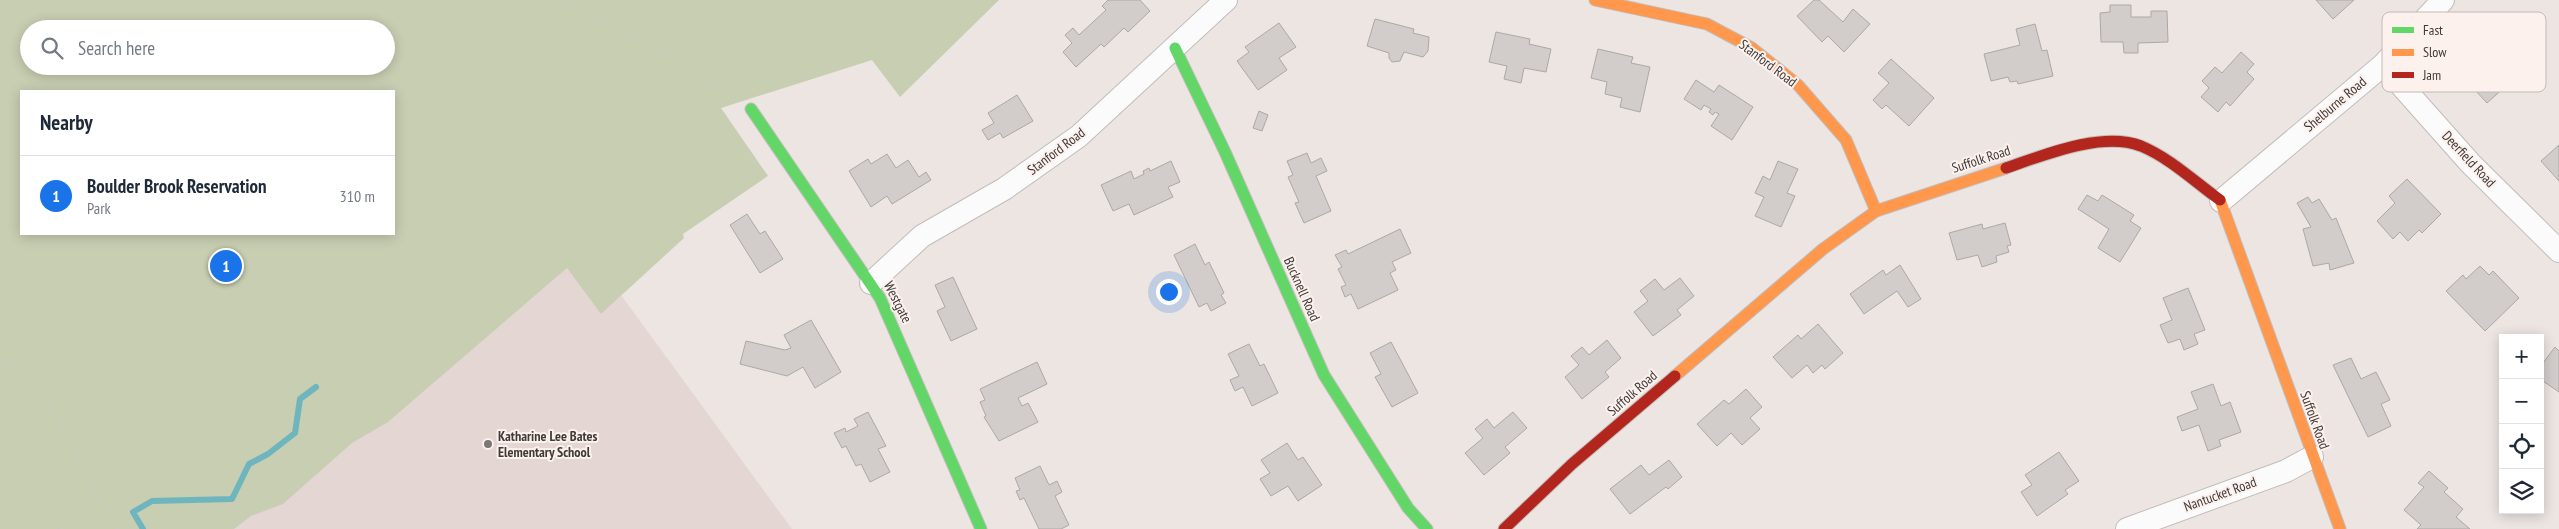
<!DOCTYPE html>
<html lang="en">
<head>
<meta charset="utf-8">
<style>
	:root { --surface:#fff; --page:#f6f6f7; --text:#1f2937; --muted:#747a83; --line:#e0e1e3; --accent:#1a73e8 }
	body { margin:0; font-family:"PT Sans Narrow",sans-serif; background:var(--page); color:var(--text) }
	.controls { position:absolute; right:15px; bottom:15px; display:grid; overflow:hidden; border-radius:0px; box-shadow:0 2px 12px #0003 }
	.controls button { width:45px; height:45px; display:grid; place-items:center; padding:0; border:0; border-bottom:1px solid var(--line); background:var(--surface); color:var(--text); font:25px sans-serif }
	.you { position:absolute; left:1168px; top:291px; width:18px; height:18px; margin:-12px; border:4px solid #fff; border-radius:50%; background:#1a73e8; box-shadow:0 0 0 8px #1a73e833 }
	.badge { display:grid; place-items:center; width:32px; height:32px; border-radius:50%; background:var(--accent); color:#fff; font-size:16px; font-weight:700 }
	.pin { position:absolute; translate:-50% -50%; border:2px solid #fff; box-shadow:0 1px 5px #0006 }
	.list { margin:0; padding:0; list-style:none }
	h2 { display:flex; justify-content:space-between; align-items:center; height:65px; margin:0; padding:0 20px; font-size:21px }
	h2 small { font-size:16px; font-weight:400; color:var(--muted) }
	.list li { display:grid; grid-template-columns:32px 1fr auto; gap:15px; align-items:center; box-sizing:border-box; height:80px; padding:0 20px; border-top:1px solid var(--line) }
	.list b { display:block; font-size:19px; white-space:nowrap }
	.list p { margin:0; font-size:16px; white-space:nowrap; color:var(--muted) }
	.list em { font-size:16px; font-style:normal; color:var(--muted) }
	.icon { flex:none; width:28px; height:28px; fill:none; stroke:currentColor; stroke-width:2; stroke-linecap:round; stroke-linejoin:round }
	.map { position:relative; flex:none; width:2559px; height:529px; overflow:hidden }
	.search { position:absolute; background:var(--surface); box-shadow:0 2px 12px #0003; left:20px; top:20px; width:375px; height:55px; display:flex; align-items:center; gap:12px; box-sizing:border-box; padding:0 18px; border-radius:28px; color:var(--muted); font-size:19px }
	.panel { position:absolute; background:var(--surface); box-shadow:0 2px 12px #0003; left:20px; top:90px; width:375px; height:145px; border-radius:0px }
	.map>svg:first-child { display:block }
	.built { fill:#e4d7d3 }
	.green { fill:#c8ceb2; fill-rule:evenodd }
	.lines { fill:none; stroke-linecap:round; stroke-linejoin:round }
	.stream { stroke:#6fb5be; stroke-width:6 }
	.building { fill:#d2cdcb; stroke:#ada8a6 }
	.street-casing { stroke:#c2bdbb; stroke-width:24 }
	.fast-casing { stroke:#c2bdbb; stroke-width:13 }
	.slow-casing { stroke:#c2bdbb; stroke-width:13 }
	.jam-casing { stroke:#c2bdbb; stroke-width:13 }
	.path { stroke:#c9c7c7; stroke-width:3; stroke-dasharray:1 4; stroke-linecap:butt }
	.street { stroke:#fcfbfb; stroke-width:22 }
	.fast { stroke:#63d668; stroke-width:11 }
	.slow { stroke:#ff974d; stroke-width:11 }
	.jam { stroke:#b3261e; stroke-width:11 }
	.poi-dot { fill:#7c7674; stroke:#fcf1ed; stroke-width:2 }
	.labels { text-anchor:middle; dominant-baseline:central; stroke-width:4; stroke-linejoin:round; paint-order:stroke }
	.street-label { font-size:14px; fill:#3f3b39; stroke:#fcf1ed }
	.poi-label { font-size:14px; font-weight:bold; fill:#3f3b39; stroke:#fcf1ed; text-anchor:start }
	.key { fill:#fcf1ed; stroke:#c3bab7; stroke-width:1 }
	.key-label { font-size:14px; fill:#3f3b39 }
</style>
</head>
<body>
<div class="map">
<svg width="2559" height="529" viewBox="0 0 2559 529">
	<rect width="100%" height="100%" fill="#ece5e2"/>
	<polygon class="built" points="526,211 601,313 621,295 792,529 164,529 326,359"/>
	<path class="green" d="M 0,0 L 999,0 L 900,97 L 872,60 L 721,108 L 768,176 L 683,234 L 684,238 L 601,314 L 567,268 L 388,422 L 352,443 L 283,504 L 251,516 L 234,529 L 0,529 ZM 29,29 L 386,29 L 386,66 L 29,66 ZM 21,91 L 394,91 L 394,234 L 21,234 Z"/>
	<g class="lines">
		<polyline class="stream" points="143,529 133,512 152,501 232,499 249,464 268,454 295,433 300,399 316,387"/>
	</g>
	<g class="building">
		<polygon points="1108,0 1140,0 1150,11 1128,32 1124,28 1104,47 1101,44 1076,67 1063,52 1072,43 1065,35 1073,28 1079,35 1106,10 1102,6"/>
		<polygon points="1814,0 1819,0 1843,22 1853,9 1870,24 1844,52 1828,36 1822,42 1797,16"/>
		<polygon points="2316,0 2354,0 2333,19"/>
		<polygon points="2110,5 2131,5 2131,17 2151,17 2151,11 2167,11 2168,42 2138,43 2138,53 2124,53 2123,42 2101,42 2100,13 2110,12"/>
		<polygon points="1375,19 1414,29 1413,33 1429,37 1428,51 1423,57 1404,52 1400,61 1392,62 1389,58 1389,53 1367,46"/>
		<polygon points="1279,23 1296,47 1279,58 1287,70 1258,90 1237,61 1249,52 1245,47"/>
		<polygon points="2035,24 2042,51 2047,50 2053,76 2018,84 2017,81 2010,82 2008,77 1991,81 1984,54 2020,45 2016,29"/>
		<polygon points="1496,32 1530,39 1529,44 1551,49 1546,72 1524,68 1521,83 1504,79 1507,66 1489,62"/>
		<polygon points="2473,45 2491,65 2496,61 2503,69 2506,67 2516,77 2487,103 2462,76 2466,72 2456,61"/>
		<polygon points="1598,49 1633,57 1631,63 1650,67 1640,112 1620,107 1622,98 1605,94 1607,82 1591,78"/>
		<polygon points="2241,52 2254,64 2247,72 2254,79 2230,106 2226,102 2218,112 2201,97 2209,88 2202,81 2215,67 2222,73"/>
		<polygon points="1891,59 1934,98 1909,126 1886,105 1882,109 1873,100 1889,83 1878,73"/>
		<polygon points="1696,80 1714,92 1719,85 1753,107 1732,140 1711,126 1719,114 1715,112 1713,115 1709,112 1711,109 1704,105 1701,110 1684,99"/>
		<polygon points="1017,95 1033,121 1003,138 1000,133 988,140 982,130 994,123 988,113"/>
		<polygon points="1259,111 1268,115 1262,131 1253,128"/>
		<polygon points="2559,145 2559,181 2541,161"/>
		<polygon points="1307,153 1311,163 1321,158 1327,171 1316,176 1331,211 1304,223 1295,203 1299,202 1288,177 1293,175 1287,161"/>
		<polygon points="887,154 896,168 908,160 919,177 926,172 931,180 892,204 887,196 871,207 849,171 868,159 871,164"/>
		<polygon points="1171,161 1180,182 1168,187 1173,197 1134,215 1129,204 1113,211 1101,185 1131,171 1134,179 1144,174 1143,171 1149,168 1150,171"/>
		<polygon points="1778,161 1798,169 1787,193 1795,196 1781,227 1755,216 1764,197 1755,193 1763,176 1770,180"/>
		<polygon points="2407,179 2441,214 2422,233 2419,230 2408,241 2400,232 2393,239 2377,221 2395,203 2389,196"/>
		<polygon points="2087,195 2098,201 2102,195 2134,215 2130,221 2141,228 2120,262 2098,248 2109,229 2078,209"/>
		<polygon points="2308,197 2312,203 2319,199 2332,220 2336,218 2354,263 2330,270 2329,263 2313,266 2303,229 2311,227 2297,203"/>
		<polygon points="747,214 760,234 765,231 783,259 760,273 730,225"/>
		<polygon points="2005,223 2011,245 2007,246 2009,252 1996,256 1997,262 1982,267 1978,255 1957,260 1949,233 1982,224 1983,229"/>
		<polygon points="1400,229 1411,253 1392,262 1396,270 1390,273 1398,290 1358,309 1351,294 1345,297 1341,287 1346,285 1338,269 1342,267 1335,255 1346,250 1348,254"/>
		<polygon points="1195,244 1205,265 1209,262 1224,293 1221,295 1226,303 1211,311 1207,303 1199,307 1174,255"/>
		<polygon points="1900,265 1921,299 1908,307 1897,291 1864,314 1850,294 1883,270 1886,275"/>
		<polygon points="2480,266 2489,275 2493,271 2519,298 2485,331 2446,291 2463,275 2466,279"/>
		<polygon points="953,277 977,329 951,341 937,311 945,307 935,285"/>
		<polygon points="1680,278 1694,296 1677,310 1681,315 1653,336 1634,312 1648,301 1640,291 1655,279 1664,290"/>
		<polygon points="2188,288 2205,330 2194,334 2198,344 2184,350 2180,339 2168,343 2160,325 2172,320 2163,298"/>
		<polygon points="811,320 841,372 815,388 803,367 787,376 740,364 746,341 785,350 791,348 784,335"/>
		<polygon points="1818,324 1843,353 1825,369 1822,365 1813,373 1807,365 1792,378 1773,357 1798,335 1801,339"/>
		<polygon points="1607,340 1621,358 1605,372 1609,377 1582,399 1565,377 1579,365 1571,356 1582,347 1589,355"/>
		<polygon points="1391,342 1418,393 1392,407 1375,377 1381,374 1370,353"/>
		<polygon points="1249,344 1260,366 1264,364 1278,393 1252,406 1243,387 1235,391 1230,380 1239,376 1228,354"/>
		<polygon points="2555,347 2559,351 2559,392 2540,379 2540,367"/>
		<polygon points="2351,358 2361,379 2376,372 2390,400 2381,404 2391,426 2368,437 2333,365"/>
		<polygon points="1037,362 1047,384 1018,398 1022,406 1028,403 1038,422 999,441 984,417 986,416 980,402 985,400 980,389"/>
		<polygon points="2213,384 2221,406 2230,402 2241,432 2219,440 2221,446 2208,451 2199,425 2182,431 2177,417 2198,409 2191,392"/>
		<polygon points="1746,389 1762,407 1750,418 1760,429 1742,445 1731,433 1717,446 1697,424 1724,400 1729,404"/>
		<polygon points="868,412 886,446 878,449 890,472 870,482 861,464 856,466 846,446 842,448 834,433 845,428 846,432 858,426 854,419"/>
		<polygon points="1513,412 1527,428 1505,447 1510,453 1484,475 1465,453 1483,438 1475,429 1487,419 1494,428"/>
		<polygon points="1287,443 1298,460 1303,457 1322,485 1298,501 1288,486 1271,496 1260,479 1270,473 1261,460"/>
		<polygon points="2059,452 2079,481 2065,490 2068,494 2037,516 2021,492 2032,485 2025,475"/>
		<polygon points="1669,460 1682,477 1668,489 1666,487 1630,514 1610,489 1641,465 1649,475"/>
		<polygon points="1040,466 1049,485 1057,481 1062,492 1055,496 1069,525 1061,529 1039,529 1024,498 1020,500 1016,491 1020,490 1015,478"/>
		<polygon points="2429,471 2448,488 2444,492 2463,509 2456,517 2470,529 2417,529 2421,525 2404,510 2424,487 2418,483"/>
	</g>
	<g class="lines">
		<defs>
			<g id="street">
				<polyline points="2383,65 2471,164 2559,251"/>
				<polyline points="2221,201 2383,65 2443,0"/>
				<polyline points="871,283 922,236 1004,189 1079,136 1226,0"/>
				<polyline points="2127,529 2286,471 2312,457"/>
			</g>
			<g id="fast">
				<polyline points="1175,48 1225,152 1324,375 1408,508 1427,529"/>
				<polyline points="751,109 880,298 981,529"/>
			</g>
			<g id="slow">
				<polyline points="1595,0 1707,24 1752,48 1798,85 1846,140 1876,211"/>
				<polyline points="2220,200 2340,529"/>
				<polyline points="1675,376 1823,249 1876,211 2006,168"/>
			</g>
			<g id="jam">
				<path d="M 2006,168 C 2044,155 2102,131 2141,146 C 2170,158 2195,182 2220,200"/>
				<polyline points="1504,529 1572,464 1675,376"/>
			</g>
		</defs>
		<use href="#street" class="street-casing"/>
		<use href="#fast" class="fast-casing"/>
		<use href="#slow" class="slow-casing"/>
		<use href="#jam" class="jam-casing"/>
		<g class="path">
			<path d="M 551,0 C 613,14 679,61 732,96"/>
			<polyline points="0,361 17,366 39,384 117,529"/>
			<polyline points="58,529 98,494"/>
		</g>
		<use href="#street" class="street"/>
		<use href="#fast" class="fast"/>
		<use href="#slow" class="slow"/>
		<use href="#jam" class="jam"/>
	</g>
	<circle class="poi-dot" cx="488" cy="444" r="5"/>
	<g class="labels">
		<g class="street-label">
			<text transform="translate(1768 63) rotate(37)">Stanford Road</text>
			<text transform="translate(2335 104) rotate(-40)">Shelburne Road</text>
			<text transform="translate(1056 151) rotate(-37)">Stanford Road</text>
			<text transform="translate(1981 159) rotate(-18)">Suffolk Road</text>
			<text transform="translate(2469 159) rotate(47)">Deerfield Road</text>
			<text transform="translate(1302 289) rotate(66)">Bucknell Road</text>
			<text transform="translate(898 302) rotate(63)">Westgate</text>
			<text transform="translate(1632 393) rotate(-41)">Suffolk Road</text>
			<text transform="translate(2315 420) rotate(70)">Suffolk Road</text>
			<text transform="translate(2220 494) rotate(-20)">Nantucket Road</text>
		</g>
		<g class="poi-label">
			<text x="498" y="436">Katharine Lee Bates<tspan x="498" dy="16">Elementary School</tspan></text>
		</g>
	</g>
	<rect x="2382" y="12" width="164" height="80" rx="8" class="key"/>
	<rect x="2392" y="27" width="22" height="6" fill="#63d668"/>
	<rect x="2392" y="49" width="22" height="7" fill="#ff974d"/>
	<rect x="2392" y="72" width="22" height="6" fill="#b3261e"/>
	<g class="key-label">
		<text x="2423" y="35">Fast</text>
		<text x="2423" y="57">Slow</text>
		<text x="2423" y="80">Jam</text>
	</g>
</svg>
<div class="controls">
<button>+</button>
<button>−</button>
<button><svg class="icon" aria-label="locate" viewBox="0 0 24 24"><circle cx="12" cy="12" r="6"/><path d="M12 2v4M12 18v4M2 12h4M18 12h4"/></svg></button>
<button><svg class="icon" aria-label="layers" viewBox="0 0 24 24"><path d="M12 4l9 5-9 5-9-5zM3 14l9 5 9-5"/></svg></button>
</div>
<div class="you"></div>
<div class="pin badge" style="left:226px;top:266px">1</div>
<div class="search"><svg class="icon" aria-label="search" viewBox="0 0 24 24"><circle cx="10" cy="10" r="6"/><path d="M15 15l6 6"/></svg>Search here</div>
<section class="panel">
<h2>Nearby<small></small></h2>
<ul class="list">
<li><span class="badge">1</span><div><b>Boulder Brook Reservation</b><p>Park</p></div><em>310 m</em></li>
</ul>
</section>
</div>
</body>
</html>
